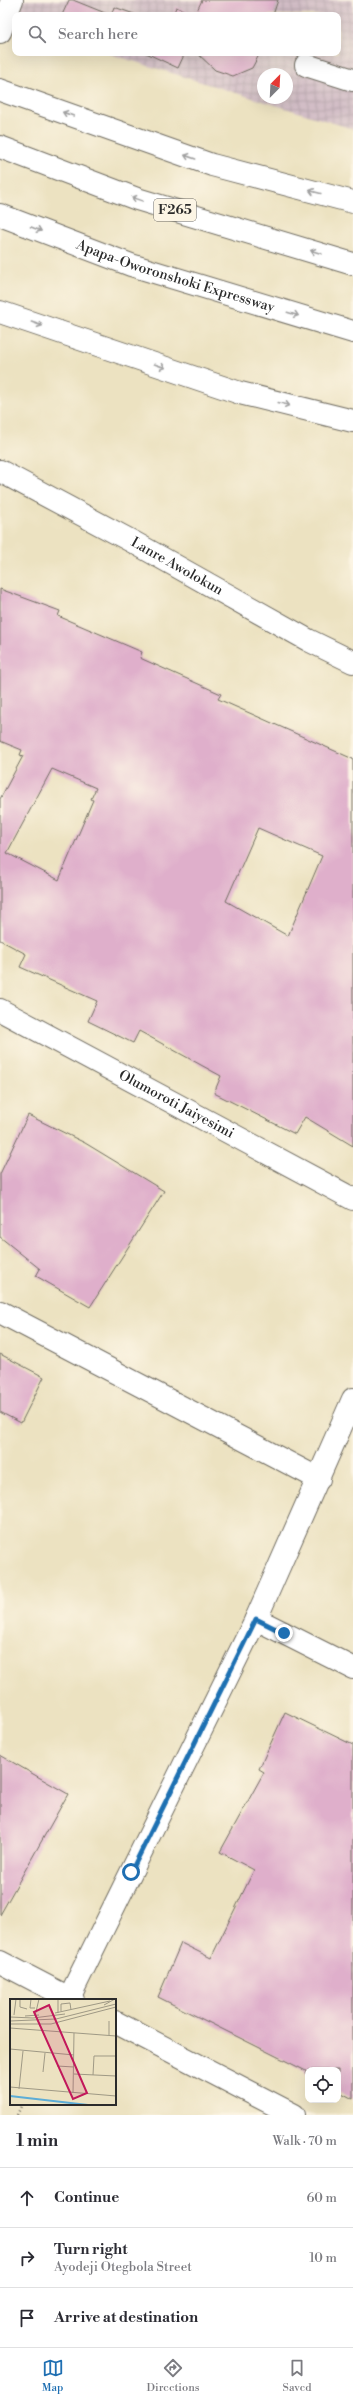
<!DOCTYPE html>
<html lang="en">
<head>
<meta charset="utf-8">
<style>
	:root { --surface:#fff; --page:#f7f7f7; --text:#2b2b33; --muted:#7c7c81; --line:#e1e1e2; --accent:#1f6fb2 }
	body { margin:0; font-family:"Libre Bodoni",serif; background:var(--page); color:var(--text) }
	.controls { position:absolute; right:12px; bottom:12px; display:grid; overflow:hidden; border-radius:8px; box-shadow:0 4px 16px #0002 }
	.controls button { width:36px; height:36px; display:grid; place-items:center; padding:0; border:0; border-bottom:1px solid var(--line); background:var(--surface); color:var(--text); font:20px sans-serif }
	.compass { position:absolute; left:257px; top:68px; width:36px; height:36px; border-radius:50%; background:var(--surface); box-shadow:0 4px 16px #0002; rotate:24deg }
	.stop { position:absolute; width:12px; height:12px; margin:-9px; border:3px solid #1f6fb2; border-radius:50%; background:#fff }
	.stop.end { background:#1f6fb2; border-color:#fff; box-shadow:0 1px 4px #0008 }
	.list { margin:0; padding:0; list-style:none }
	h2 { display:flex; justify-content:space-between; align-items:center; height:52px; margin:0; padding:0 16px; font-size:17px }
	h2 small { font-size:13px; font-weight:400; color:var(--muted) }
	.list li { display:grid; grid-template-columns:26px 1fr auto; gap:12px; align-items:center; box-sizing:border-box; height:60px; padding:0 16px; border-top:1px solid var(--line) }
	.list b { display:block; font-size:15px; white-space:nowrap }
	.list p { margin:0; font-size:13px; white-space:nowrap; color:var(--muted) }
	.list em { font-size:13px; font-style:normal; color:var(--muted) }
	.icon { flex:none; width:22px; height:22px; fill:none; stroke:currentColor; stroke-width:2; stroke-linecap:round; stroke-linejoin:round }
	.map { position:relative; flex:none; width:353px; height:2115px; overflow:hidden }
	.search { position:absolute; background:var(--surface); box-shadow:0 4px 16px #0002; left:12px; right:12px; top:12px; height:44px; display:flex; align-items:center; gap:10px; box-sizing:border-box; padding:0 14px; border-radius:8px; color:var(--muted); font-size:15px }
	.sheet { height:232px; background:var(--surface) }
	nav { display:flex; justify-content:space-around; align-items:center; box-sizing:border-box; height:56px; border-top:1px solid var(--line); background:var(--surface); font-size:11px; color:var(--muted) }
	nav a { display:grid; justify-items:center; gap:2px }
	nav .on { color:var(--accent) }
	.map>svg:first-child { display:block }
	.industrial { fill:url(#industrial-grid); fill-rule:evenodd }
	.building { fill:#dfafcb; fill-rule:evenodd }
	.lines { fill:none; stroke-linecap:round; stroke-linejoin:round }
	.minor-casing { stroke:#6f6b60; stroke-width:24 }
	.major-casing { stroke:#6f6b60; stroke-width:24 }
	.highway-casing { stroke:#6f6b60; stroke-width:24 }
	.path { stroke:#6f6b60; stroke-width:2.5; stroke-dasharray:1 3; stroke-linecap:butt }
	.minor { stroke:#fff; stroke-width:22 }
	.major { stroke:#fff; stroke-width:22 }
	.highway { stroke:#fff; stroke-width:22 }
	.oneway { stroke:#a0a0a0 }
	.route { stroke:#1f6fb2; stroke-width:5 }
	.labels { text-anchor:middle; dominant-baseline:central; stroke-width:3.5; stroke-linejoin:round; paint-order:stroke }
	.shield { fill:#fcf5e5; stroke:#6a6863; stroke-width:1 }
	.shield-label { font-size:13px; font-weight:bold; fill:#2b2b2b }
	.street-label { font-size:14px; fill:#2b2b2b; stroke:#fcf5e5 }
	.inset-river { fill:none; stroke:#5dadd7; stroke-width:2 }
	.inset-road { fill:none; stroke:#9f9985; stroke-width:1 }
	.view { fill:#c2185b; fill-opacity:0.15; stroke:#c2185b; stroke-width:2 }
	.inset-edge { fill:none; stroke:#2b2b2b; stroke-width:2 }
</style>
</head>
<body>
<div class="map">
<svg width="353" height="2115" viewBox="0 0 353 2115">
	<defs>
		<pattern id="industrial-grid" width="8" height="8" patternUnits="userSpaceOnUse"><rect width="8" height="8" fill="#d2bdc6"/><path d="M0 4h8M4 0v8" fill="none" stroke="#b4a3aa"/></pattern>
	</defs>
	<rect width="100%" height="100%" fill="#fcf5e5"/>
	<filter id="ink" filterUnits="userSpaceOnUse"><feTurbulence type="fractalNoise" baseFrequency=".025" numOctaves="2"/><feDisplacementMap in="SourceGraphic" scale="8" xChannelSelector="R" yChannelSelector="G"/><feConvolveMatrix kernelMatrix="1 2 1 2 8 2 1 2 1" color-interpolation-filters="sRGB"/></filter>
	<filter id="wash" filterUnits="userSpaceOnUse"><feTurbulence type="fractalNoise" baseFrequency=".012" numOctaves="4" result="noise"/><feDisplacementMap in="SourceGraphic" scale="16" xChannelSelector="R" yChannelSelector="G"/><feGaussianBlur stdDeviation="0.9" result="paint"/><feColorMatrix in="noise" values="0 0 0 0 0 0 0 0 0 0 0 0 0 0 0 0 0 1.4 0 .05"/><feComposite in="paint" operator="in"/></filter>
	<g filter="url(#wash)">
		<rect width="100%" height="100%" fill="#ece2c1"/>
		<path class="industrial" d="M 0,0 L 353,0 L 353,129 L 107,53 L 338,53 L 338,15 L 17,15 L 0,8 ZM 263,74 L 287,74 L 287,98 L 263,98 Z"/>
		<g id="blocks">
			<g class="building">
				<polygon points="69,0 73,0 110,15 62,15"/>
				<polygon points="202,0 278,0 273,15 173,15 176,7 195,15"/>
				<polygon points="114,7 137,15 111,15"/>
				<polygon points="146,53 185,53 178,68"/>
				<polygon points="197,53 260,53 252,68 233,76 215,70"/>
				<path d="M 0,589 L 60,611 L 58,616 L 142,652 L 140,658 L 221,694 L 218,699 L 353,759 L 353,1146 L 305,1117 L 295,1134 L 214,1093 L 221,1076 L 139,1031 L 133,1043 L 88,1021 L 97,1001 L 20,967 L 26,954 L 0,940 L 0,799 L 23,756 L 20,755 L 22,750 L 0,741 ZM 52,769 L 96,788 L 91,799 L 93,800 L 59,880 L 7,853 ZM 258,828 L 322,856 L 288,936 L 226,901 Z"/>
				<polygon points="28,1115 85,1143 164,1191 90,1307 36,1276 40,1269 0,1237 0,1174"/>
				<polygon points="0,1354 44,1377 21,1423 0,1412"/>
				<polygon points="285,1712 353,1745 353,2099 338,2091 338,2070 308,2070 308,2075 305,2073 306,2071 158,1997 181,1943 211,1958 254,1870 220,1852 264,1772 259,1769"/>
				<polygon points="0,1755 68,1794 0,1915"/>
			</g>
		</g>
	</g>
	<g filter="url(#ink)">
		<use href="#blocks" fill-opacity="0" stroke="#6f6b60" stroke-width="1"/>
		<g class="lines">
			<defs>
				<g id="minor">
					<polyline points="0,32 12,0"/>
					<polyline points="306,65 353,80"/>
					<path id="s1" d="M 0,471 L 135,543 L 308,640 L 353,662"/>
					<path id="s2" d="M 0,1010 L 353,1199"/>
					<polyline points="0,1312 319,1479"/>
					<polyline points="256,1619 353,1668"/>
					<polyline points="0,1962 73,2000"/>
					<polyline points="69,1998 256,1619 353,1399"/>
					<polyline points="115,2022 294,2115"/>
				</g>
				<g id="major">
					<polyline points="0,90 212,165 353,202"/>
					<polyline points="0,312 240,393 353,421"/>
				</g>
				<g id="highway">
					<polyline points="0,147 137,199 353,264"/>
					<path id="s3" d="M 0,215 L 131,265 L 353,332"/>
				</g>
			</defs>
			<use href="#minor" class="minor-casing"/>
			<use href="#major" class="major-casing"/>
			<use href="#highway" class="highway-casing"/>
			<polyline class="path" points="17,2115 22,2104"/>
			<use href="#minor" class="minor"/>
			<use href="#major" class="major"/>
			<use href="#highway" class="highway"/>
		</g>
		<defs><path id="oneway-shaft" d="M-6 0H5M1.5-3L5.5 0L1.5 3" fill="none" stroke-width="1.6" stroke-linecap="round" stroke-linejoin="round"/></defs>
		<g class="oneway">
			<use href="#oneway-shaft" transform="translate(68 114) rotate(-161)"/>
			<use href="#oneway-shaft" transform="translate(190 157) rotate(-161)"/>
			<use href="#oneway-shaft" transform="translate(315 192) rotate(-165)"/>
			<use href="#oneway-shaft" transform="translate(137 199) rotate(-161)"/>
			<use href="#oneway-shaft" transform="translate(36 229) rotate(21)"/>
			<use href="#oneway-shaft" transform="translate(316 252) rotate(-163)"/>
			<use href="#oneway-shaft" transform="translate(293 314) rotate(17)"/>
			<use href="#oneway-shaft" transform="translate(37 324) rotate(19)"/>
			<use href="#oneway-shaft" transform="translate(160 366) rotate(19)"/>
			<use href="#oneway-shaft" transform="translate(284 404) rotate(14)"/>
		</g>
	</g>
	<g class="lines" filter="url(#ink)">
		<polyline class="route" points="131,1872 256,1619 284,1633"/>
	</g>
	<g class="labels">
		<rect class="shield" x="154" y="199" width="42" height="22" rx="3"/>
		<g class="shield-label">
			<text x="175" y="210">F265</text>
		</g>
		<g class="street-label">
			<text stroke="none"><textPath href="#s3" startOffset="186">Apapa-Oworonshoki Expressway</textPath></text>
			<text stroke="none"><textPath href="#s1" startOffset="201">Lanre Awolokun</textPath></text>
			<text stroke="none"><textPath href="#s2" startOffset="200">Olumoroti Jaiyesimi</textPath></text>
		</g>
	</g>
	<g transform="translate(10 1999)">
		<rect width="106" height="106" fill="#ece2c1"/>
		<path class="inset-river" d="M 0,97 L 78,106"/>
		<path class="inset-road" d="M 10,0 L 10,8 L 17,10M 21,0 L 20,9 L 25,9M 94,6 L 105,0M 51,12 L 51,5 L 60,4 L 61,11M 45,14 L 100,2M 48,14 L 48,1M 4,16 L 6,0M 15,17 L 29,16M 25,17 L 29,0M 0,18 L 23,19 L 55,15M 0,22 L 46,20 L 106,5M 99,22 L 99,36M 0,25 L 41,25 L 106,8M 0,29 L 106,37M 0,50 L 64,56M 47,67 L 64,68M 33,73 L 35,54M 64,75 L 106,77M 83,76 L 84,57 L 106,57M 0,88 L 106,97M 9,90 L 13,52M 63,94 L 64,34"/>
		<path class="view" d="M 39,6 L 77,94 L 63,100 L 24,13 Z"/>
		<rect width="106" height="106" class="inset-edge"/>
	</g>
</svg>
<div class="controls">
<button><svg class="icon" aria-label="locate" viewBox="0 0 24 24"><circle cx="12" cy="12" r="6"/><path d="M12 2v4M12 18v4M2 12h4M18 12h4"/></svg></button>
</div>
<svg class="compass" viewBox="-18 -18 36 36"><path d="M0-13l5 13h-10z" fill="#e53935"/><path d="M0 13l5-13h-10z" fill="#7c7c81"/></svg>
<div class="stop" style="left:131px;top:1872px"></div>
<div class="stop end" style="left:284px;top:1633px"></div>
<div class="search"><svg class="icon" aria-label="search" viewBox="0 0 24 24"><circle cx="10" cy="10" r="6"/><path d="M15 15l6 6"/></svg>Search here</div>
</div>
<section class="sheet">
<h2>1 min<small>Walk · 70 m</small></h2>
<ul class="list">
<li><svg class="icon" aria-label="ahead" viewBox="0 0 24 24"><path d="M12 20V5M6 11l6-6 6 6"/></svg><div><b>Continue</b></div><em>60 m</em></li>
<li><svg class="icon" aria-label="right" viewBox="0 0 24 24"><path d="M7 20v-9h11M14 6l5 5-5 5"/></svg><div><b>Turn right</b><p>Ayodeji Otegbola Street</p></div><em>10 m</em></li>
<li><svg class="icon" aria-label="arrive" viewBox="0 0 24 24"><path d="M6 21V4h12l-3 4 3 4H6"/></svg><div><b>Arrive at destination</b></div></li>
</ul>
</section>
<nav>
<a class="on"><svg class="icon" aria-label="map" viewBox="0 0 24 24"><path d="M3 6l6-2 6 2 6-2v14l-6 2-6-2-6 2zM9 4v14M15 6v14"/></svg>Map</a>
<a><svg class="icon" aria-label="directions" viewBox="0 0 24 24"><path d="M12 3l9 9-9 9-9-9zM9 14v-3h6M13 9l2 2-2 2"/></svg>Directions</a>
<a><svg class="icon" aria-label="saved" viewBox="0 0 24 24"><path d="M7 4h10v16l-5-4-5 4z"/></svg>Saved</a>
</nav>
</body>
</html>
